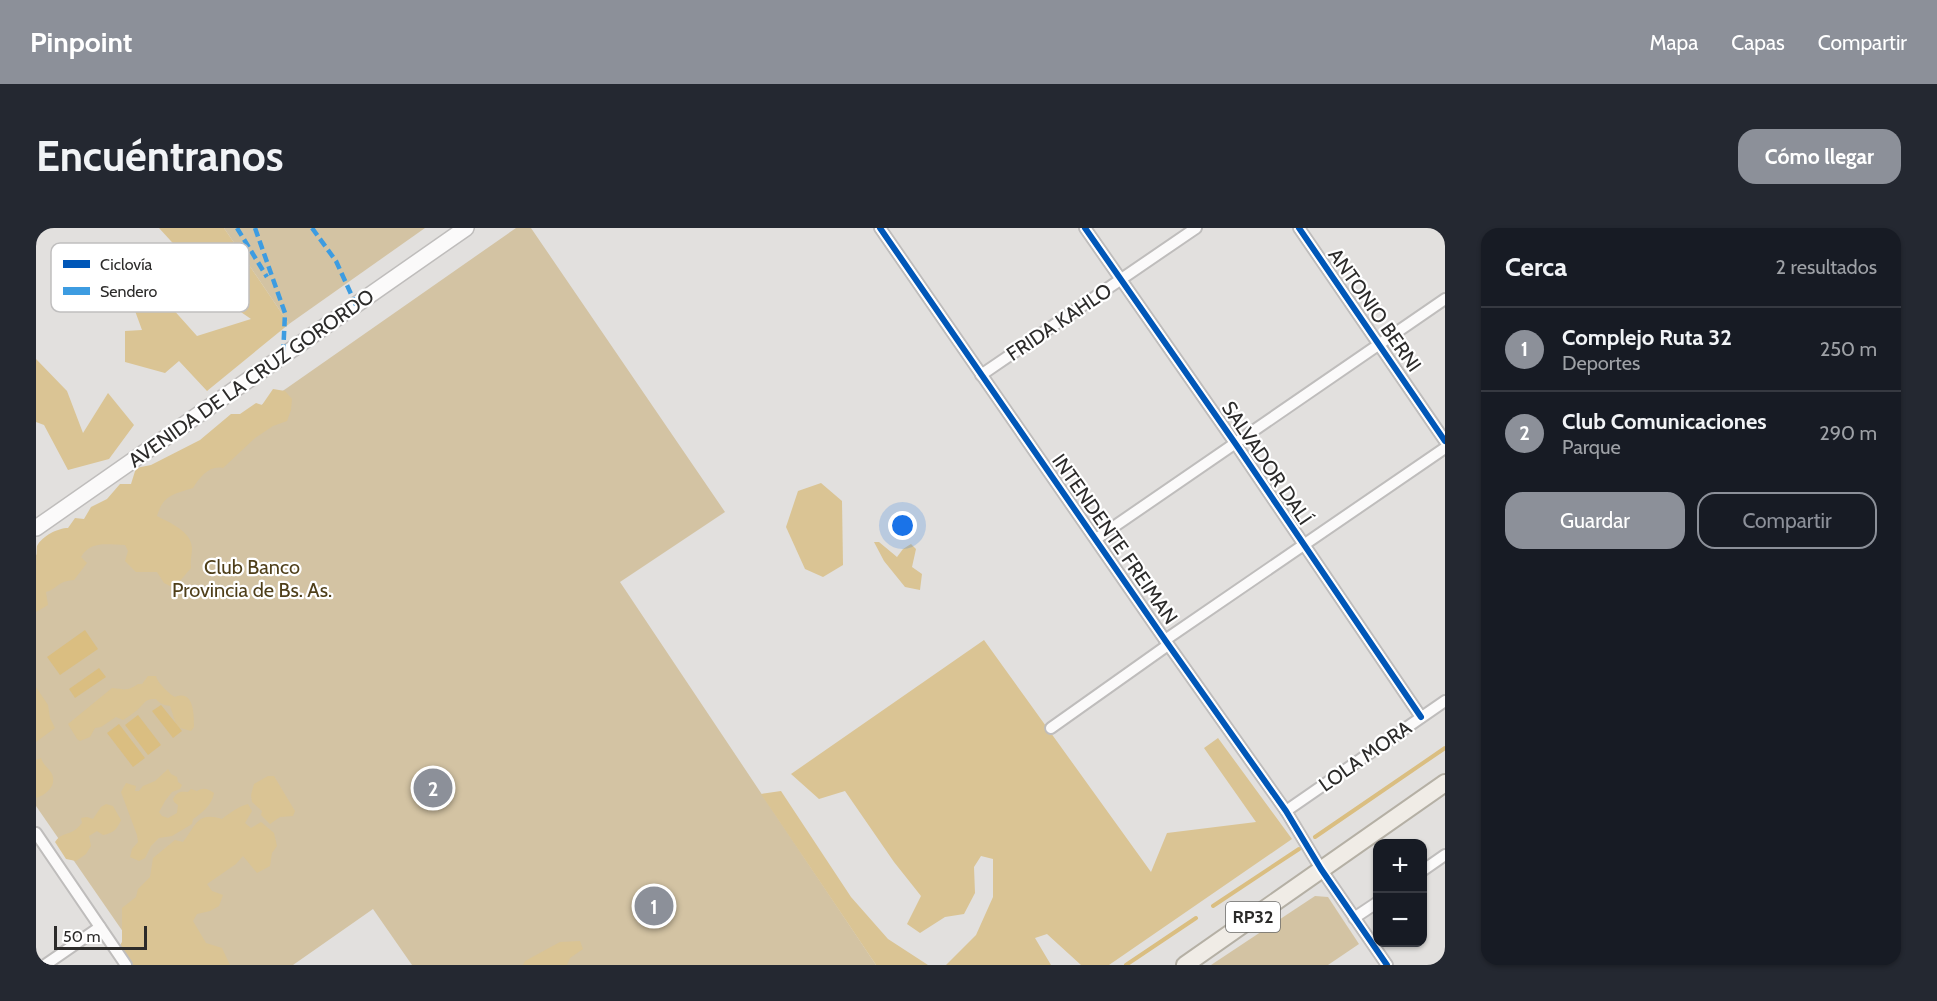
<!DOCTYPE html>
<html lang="es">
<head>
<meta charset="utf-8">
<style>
	:root { --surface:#171b24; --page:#242831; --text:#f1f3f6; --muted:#9ea1a6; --line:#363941; --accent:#8c9099 }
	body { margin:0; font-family:Cabin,sans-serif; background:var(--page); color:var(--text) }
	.controls { position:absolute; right:18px; bottom:18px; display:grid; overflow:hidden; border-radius:12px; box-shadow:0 2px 4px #0004 }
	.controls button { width:54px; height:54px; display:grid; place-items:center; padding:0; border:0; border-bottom:2px solid var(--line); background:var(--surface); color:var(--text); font:30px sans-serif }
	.scale { position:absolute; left:18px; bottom:15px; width:93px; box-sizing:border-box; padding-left:6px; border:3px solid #2c2b2a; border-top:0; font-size:16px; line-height:21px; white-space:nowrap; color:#2c2b2a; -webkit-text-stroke:4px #fff; paint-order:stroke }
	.you { position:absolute; left:867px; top:298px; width:21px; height:21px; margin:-15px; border:4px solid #fff; border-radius:50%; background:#1a73e8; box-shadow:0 0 0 9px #1a73e833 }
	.badge { display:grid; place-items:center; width:39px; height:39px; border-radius:50%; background:var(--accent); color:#fff; font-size:20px; font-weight:700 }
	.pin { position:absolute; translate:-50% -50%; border:3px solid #fff; box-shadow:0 2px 6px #0006 }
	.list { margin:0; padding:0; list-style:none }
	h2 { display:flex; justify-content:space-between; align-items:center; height:78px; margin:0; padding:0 24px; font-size:26px }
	h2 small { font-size:20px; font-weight:400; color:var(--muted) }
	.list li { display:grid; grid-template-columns:39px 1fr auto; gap:18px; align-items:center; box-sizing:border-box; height:84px; padding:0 24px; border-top:2px solid var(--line) }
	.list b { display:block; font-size:22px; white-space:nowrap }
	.list p { margin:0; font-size:20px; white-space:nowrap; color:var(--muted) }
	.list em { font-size:20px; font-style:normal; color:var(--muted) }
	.actions { display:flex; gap:12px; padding:18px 24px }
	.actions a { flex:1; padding:14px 0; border:2px solid var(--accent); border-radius:18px; text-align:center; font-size:21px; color:var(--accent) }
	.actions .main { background:var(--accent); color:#fff }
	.map { position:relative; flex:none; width:1409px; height:737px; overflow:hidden; border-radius:18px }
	header { display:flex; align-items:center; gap:36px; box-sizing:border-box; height:84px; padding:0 30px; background:var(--accent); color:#fff }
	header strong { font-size:28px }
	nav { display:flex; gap:33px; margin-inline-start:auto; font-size:21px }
	.intro { display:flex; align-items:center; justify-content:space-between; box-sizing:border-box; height:144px; padding:0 36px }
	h1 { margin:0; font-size:42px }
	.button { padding:15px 27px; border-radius:18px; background:var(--accent); color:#fff; font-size:21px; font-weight:700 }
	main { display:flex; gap:36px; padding:0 36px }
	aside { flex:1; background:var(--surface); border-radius:18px; box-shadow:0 2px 4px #0004 }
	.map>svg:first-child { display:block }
	.green { fill:#d3c3a3 }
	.forest { fill:#dac494 }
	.water { fill:#dabe81 }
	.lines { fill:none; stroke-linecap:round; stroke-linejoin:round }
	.stream { stroke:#dabe81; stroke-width:4 }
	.street-casing { stroke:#bfbdbc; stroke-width:14 }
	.secondary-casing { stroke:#bfbdbc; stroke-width:18 }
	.primary-casing { stroke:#b5b0a5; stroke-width:20 }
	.street { stroke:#fbfafa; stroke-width:10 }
	.secondary { stroke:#fbfafa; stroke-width:15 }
	.primary { stroke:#f0ece6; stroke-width:16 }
	.quiet { stroke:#3d9ce1; stroke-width:4.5; stroke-dasharray:9 4.5; stroke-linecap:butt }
	.cycleway-casing { stroke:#fff; stroke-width:10 }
	.cycleway { stroke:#0057b8; stroke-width:6 }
	.labels { text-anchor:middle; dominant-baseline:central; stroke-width:4.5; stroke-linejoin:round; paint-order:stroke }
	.shield { fill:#fff; stroke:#6b6b6a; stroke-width:1.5 }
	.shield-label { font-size:18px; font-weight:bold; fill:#2c2b2a }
	.street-label { font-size:20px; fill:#2c2b2a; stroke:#fff }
	.park-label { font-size:20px; fill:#4f3f1a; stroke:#fff }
	.key { fill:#fff; stroke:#c0bfbf; stroke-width:1.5 }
	.key-label { font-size:16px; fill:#2c2b2a }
</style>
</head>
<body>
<header>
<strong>Pinpoint</strong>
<nav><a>Mapa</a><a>Capas</a><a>Compartir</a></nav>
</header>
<div class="intro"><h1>Encuéntranos</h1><a class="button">Cómo llegar</a></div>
<main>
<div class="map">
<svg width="1409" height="737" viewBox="0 0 1409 737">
	<rect width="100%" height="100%" fill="#e2e0de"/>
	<g class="green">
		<polygon points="188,0 389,0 253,96"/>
		<polygon points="480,0 495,0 689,284 584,354 840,737 376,737 337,681 257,737 110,737 0,578 0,327 251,160"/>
		<polygon points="1279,668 1292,669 1323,716 1292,737 1175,737"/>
	</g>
	<g class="forest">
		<polygon points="123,0 188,0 253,96 171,163 143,133 129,145 89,134 89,103 106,102 87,50 101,33 141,39 135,79 161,108 215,91 176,64 171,31 145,24"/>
		<polygon points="0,131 31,163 47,205 72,165 98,197 73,231 32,242 8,197 0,194"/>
		<path d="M 237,161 L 249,163 L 256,171 L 255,182 L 251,193 L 237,198 L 219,210 L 187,240 C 173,237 164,249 157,260 C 138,266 127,267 121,288 C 134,295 155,303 156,320 C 156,327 154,332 155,340 L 143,354 L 136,359 L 128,355 L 121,344 L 100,344 L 89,333 L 92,323 L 89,317 C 72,317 55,312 45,329 L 51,335 L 38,352 C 21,353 23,360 10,364 L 12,377 L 0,384 C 0,371 0,327 1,318 C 6,308 22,300 32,300 L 39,290 L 48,291 L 55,279 L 71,271 L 84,256 L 95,256 L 100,240 L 115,237 L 164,212 L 195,186 L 204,186 L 220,175 L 226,177 Z"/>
		<polygon points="785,255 806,273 807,337 787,349 769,341 750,299 762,263"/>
		<polygon points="838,314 843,314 861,329 867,321 875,316 880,321 876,339 886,346 884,362 869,359 848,333"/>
		<polygon points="948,412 1115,644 1131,605 1220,594 1168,520 1182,510 1256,611 1073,737 1045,737 1011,706 999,710 1015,737 910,737 940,707 957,669 957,631 945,628 938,639 939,665 928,686 909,689 884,705 871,696 885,668 858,634 809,563 783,571 755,546"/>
		<path d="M 112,448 L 120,448 C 121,454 133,466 139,469 C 158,461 158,487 158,499 L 155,503 L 141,499 L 134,478 C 128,477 124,476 120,471 C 108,470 108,477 100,483 C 96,486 92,489 87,492 L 80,489 L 65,499 L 59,500 L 54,509 L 44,513 L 41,511 L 32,496 L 76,460 C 89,461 90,464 102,456 L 106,456 Z"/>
		<polygon points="0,459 12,477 14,490 19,500 0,514"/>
		<path d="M 5,530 C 7,536 10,538 14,543 C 23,555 12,566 0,570 L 0,532 Z"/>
		<path d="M 132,541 L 135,546 L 141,549 L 142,554 L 146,557 L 144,561 L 136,564 L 129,573 L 123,584 L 126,588 L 132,590 L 141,585 L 142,577 L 138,574 L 137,571 C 141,564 144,563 152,564 L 155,561 L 161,563 C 168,559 172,561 178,565 C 176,577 166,585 157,591 L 156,596 L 136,608 L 123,610 L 115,618 L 109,630 L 103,633 L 94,629 L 96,621 L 102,614 L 101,607 L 85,564 L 90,555 L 100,558 L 99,563 L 103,563 L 107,558 L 119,553 Z"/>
		<polygon points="232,548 238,548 259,583 257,588 244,589 234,596 225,587 226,583 216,574 215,567 218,556"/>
		<polygon points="745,563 815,669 852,711 892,737 840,737 725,566"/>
		<path d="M 70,576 L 77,578 L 85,592 C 81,601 78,605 67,607 L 61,603 L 53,608 L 55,618 L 50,626 L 40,633 L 30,631 L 19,614 C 25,605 32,607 39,602 C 42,600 44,597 46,595 L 45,590 L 51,589 L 57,591 L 65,579 Z"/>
		<path d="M 212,576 L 216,583 L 209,595 L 215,600 L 225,594 L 238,605 L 241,618 L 236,625 L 234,638 L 221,645 L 207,628 L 200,636 L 171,656 L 176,663 L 187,667 L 183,678 L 174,683 L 161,686 L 157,693 L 170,715 L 186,720 L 194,737 L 85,737 L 80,724 L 86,714 L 86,680 L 100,669 L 102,661 L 114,649 L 117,630 L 139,612 L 147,614 C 160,598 161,583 186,591 C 193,585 204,578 212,576 Z"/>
		<polygon points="544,713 547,721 534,730 531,737 487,737 489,733 524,714"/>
	</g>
	<g class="water">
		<polygon points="49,402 62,421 24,447 11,429"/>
		<polygon points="63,440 70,449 39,470 33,461"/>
		<polygon points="125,477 146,503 137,510 116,483"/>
		<polygon points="102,487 125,517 112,527 89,497"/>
		<polygon points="83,496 109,530 97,539 71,505"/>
	</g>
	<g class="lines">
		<g class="stream">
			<polyline points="1279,609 1409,520"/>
			<polyline points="1177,678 1263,621"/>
			<polyline points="1090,737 1160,690"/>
		</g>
		<defs>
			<g id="street">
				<polyline points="844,0 1129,412 1250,583 1285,641 1351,737"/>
				<polyline points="1049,0 1199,215 1385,489"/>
				<polyline points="1263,0 1409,213"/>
				<polyline points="945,147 1160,0"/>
				<polyline points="1060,311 1409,71"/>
				<polyline points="1129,412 1409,220"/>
				<polyline points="1015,500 1132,417"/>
				<polyline points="1250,583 1409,473"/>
				<polyline points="0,605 90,737"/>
				<polyline points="1386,643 1409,627"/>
				<polyline points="1318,690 1342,674"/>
				<polyline points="9,737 64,699"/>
			</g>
			<polyline id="secondary" points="0,300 430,0"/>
			<polyline id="primary" points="1149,737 1409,555"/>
		</defs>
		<use href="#street" class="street-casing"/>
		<use href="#secondary" class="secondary-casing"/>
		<use href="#primary" class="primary-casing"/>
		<use href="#street" class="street"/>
		<use href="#secondary" class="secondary"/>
		<use href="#primary" class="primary"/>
		<g class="quiet">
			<polyline points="201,0 231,49"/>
			<polyline points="219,0 249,85 247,128"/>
			<polyline points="276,0 300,33 320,77"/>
		</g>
		<defs>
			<g id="cycleway">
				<polyline points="844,0 1129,412 1250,583 1285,641 1351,737"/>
				<polyline points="1049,0 1199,215 1385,489"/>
				<polyline points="1263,0 1409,213"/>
			</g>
		</defs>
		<use href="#cycleway" class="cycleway-casing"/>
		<use href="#cycleway" class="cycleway"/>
	</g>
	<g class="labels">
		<rect class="shield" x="1190" y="674" width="54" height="30" rx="4.5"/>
		<g class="shield-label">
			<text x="1217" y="689">RP32</text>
		</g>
		<g class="street-label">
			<text transform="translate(1339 82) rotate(55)">ANTONIO BERNI</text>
			<text transform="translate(1023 94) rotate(-34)">FRIDA KAHLO</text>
			<text transform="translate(215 150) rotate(-35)">AVENIDA DE LA CRUZ GORORDO</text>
			<text transform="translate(1231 235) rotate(56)">SALVADOR DALÍ</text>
			<text transform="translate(1079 311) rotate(55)">INTENDENTE FREIMAN</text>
			<text transform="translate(1329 528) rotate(-35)">LOLA MORA</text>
		</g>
		<g class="park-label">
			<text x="216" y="339">Club Banco<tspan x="216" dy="23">Provincia de Bs. As.</tspan></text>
		</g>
	</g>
	<rect x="15" y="15" width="198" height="69" rx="9" class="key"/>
	<rect x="27" y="32" width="27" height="8" fill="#0057b8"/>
	<rect x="27" y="59" width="27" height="8" fill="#3d9ce1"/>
	<g class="key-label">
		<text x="64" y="42">Ciclovía</text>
		<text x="64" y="69">Sendero</text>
	</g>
</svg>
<div class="controls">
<button>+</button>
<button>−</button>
</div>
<div class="scale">50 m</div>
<div class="you"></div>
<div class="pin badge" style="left:618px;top:678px">1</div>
<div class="pin badge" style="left:397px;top:560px">2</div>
</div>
<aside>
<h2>Cerca<small>2 resultados</small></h2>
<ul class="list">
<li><span class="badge">1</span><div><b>Complejo Ruta 32</b><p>Deportes</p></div><em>250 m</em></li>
<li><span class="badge">2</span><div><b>Club Comunicaciones</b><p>Parque</p></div><em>290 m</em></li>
</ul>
<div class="actions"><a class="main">Guardar</a><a>Compartir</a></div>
</aside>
</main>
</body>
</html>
